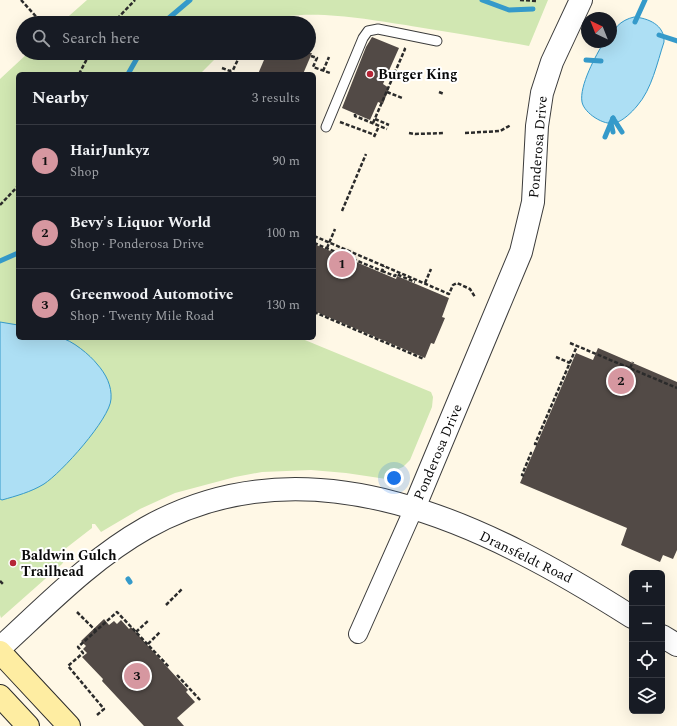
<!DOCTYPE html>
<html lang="en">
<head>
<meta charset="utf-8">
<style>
	:root { --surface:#171b24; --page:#242831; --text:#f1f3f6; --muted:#9ea1a6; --line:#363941; --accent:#d697a0 }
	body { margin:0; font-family:Spectral,serif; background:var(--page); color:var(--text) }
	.controls { position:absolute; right:12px; bottom:12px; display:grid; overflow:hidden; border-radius:6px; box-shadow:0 4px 16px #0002 }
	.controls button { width:36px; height:36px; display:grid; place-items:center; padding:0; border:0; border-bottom:1px solid var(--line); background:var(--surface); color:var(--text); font:20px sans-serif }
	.compass { position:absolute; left:581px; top:12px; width:36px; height:36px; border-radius:50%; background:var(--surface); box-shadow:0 4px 16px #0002; rotate:317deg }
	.you { position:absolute; left:394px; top:478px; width:14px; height:14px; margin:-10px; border:3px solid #fff; border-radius:50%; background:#1a73e8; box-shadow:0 0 0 6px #1a73e833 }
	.badge { display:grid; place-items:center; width:26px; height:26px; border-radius:50%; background:var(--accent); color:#111; font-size:13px; font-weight:700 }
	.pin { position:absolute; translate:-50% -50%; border:2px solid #fff; box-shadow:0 1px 4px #0006 }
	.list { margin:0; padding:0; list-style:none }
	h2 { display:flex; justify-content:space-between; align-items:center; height:52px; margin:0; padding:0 16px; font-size:17px }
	h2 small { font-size:13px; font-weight:400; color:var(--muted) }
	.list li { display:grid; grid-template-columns:26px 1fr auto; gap:12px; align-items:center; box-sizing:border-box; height:72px; padding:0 16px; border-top:1px solid var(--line) }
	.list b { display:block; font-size:15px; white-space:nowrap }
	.list p { margin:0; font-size:13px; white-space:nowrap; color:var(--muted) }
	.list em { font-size:13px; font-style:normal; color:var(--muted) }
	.icon { flex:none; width:22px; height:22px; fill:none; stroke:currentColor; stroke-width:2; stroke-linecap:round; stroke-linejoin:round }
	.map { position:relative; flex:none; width:677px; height:726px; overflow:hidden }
	.search { position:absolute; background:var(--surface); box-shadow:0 4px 16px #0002; left:16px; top:16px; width:300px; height:44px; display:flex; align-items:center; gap:10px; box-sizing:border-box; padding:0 14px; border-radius:22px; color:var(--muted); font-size:15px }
	.panel { position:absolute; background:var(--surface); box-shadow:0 4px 16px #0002; left:16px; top:72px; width:300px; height:268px; border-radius:6px }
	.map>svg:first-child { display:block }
	.green { fill:#d1e7b2 }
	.water { fill:#addff4; stroke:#359aca }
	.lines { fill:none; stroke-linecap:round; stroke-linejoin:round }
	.stream { stroke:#359aca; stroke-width:5 }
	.building { fill:#524a46 }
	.service-casing { stroke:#3c3c3c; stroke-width:11 }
	.minor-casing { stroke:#3c3c3c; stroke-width:20 }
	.tertiary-casing { stroke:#3c3c3c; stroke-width:24 }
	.secondary-casing { stroke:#2b2b2b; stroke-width:24 }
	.path { stroke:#2b2b2b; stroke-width:2.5; stroke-dasharray:4 2; stroke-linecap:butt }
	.service { stroke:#fff; stroke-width:9 }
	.minor { stroke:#fff; stroke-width:18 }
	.tertiary { stroke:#fff; stroke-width:22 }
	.secondary { stroke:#feeda2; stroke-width:22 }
	.poi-dot { fill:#b52637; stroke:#fff; stroke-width:1.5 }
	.labels { text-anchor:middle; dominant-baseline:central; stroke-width:4; stroke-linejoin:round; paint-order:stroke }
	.poi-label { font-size:14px; font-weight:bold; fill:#090909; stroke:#fff; text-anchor:start }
	.street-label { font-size:14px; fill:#090909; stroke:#fff }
</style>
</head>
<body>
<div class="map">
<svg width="677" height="726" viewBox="0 0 677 726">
	<rect width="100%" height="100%" fill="#fff8e6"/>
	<g class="green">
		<path d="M 87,0 L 548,0 L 529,46 C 489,39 450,32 411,26 C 370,20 300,6 263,23 L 61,23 Z"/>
		<polygon points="28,53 221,53 200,74 18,74 18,338 300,338 431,392 433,397 432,407 410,460 403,467 393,471 393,480 346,473 311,470 262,472 235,477 175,493 140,509 101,532 95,524 92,524 92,528 61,552 58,551 57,555 64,561 62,564 1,618 0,615 0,79"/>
	</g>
	<g class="water">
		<path d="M 634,17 C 648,18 665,25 664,42 C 657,63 652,89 637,106 C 632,112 623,121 615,123 C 604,126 584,113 582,102 C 579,86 596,55 604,42 L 611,42 C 611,29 621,20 634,17 Z"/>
		<path d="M 0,322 L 18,325 L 18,338 C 32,338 47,336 60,338 C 71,339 91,356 97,364 C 106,374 112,386 111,399 C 110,419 61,473 44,484 C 31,492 16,496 2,500 L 0,499 Z"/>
	</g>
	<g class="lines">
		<g class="stream">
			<polyline points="482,0 509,10 533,9"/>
			<polyline points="635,22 645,0"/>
			<polyline points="163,23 190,0"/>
			<polyline points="659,35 677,41"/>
			<polyline points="586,60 601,61"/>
			<polyline points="128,74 140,53"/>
			<polyline points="613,118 622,132"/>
			<polyline points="611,123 613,132"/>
			<polyline points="605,137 613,118"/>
			<polyline points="0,261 18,253"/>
			<polyline points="128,579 130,582"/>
		</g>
	</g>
	<g class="building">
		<polygon points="372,37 399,48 383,84 389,88 383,104 378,102 370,120 342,108 366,47"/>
		<polygon points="267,53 312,53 303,74 258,74"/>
		<polygon points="314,244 396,279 397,276 449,298 442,317 445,318 434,344 431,343 425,358 314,311"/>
		<polygon points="598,348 677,382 677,550 673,559 663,555 660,562 621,545 627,528 520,483 576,353 593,360"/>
		<polygon points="104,619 109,625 114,621 117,624 121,620 129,629 131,627 188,690 186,692 195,702 177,718 184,726 144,726 102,681 103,679 82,657 87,653 83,649 86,646 81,641"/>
	</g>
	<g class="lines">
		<defs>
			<polyline id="service" points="326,127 363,38 368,31 378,29 437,41"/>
			<polyline id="minor" points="358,634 414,508"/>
			<g id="tertiary">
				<polyline points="414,508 521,252 533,202 537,126 542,93 552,62 581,0"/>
				<polyline points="662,636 677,645"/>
				<path d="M 0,648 C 46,606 91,559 146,528 C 311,435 489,526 632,617"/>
			</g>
			<g id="secondary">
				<polyline points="0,652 69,726"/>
				<polyline points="0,696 28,726"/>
			</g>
		</defs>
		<use href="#service" class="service-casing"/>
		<use href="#minor" class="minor-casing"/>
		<use href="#tertiary" class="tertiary-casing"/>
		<use href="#secondary" class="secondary-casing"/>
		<g class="path">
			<polyline points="21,0 42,23"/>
			<polyline points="520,0 536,1"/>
			<polyline points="113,23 135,0"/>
			<polyline points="311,56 317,58 313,67 330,73"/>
			<polyline points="222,68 230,71 233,70 241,53"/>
			<polyline points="323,71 329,57"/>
			<polyline points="79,74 90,53"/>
			<polyline points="387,92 402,98"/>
			<polyline points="439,92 444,94"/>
			<polyline points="355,114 355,116 387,129"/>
			<polyline points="375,119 389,125"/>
			<polyline points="340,122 375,135"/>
			<polyline points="373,123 405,49 403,48"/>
			<polyline points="409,133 415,134 444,133"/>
			<polyline points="465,133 500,131 511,125"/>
			<polyline points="374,137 379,126"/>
			<polyline points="0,205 18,186"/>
			<polyline points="342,211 366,154"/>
			<polyline points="314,236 449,294 453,285 457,283 470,289 475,297"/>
			<polyline points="314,243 382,271 384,266"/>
			<polyline points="327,248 335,229"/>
			<polyline points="382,271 395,276 396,274 415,282"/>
			<polyline points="425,283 431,269"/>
			<polyline points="314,312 424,359"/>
			<polyline points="570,343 677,388"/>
			<polyline points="556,357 570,363"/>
			<polyline points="630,368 633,362"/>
			<polyline points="620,372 623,365"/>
			<polyline points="537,444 535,444 577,346"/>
			<polyline points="524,476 522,475 531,453 530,453"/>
			<polyline points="0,581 3,584"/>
			<polyline points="166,605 182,589"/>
			<polyline points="77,612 96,631"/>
			<polyline points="136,632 149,620"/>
			<polyline points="148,644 160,632"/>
			<polyline points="177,675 201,701"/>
			<polyline points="97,715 104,709 68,666 83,653 78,647 117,612 169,667"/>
		</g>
		<use href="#service" class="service"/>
		<use href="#minor" class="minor"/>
		<use href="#tertiary" class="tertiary"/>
		<use href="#secondary" class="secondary"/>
	</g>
	<g class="poi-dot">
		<circle cx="370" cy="74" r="4"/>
		<circle cx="13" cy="563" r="4"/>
	</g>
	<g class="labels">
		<g class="poi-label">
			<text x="378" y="74">Burger King</text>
			<text x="21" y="555">Baldwin Gulch<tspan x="21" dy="16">Trailhead</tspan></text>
		</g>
		<g class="street-label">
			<text transform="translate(538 147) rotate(-85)">Ponderosa Drive</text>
			<text transform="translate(438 452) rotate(-67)">Ponderosa Drive</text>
			<text transform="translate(526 557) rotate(26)">Dransfeldt Road</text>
		</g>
	</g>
</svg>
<div class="controls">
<button>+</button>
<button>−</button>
<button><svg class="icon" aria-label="locate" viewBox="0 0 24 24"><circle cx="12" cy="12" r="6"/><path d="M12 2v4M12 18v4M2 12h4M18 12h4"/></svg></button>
<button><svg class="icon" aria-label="layers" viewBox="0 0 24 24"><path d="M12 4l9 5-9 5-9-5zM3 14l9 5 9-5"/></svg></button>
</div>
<svg class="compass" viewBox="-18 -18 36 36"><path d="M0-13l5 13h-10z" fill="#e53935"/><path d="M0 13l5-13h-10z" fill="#9ea1a6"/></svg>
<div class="you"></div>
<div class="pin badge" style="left:342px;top:264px">1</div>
<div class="pin badge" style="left:621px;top:381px">2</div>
<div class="pin badge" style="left:137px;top:676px">3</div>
<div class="search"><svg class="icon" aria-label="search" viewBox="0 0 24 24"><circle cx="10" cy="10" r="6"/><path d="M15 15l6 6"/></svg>Search here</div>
<section class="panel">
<h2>Nearby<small>3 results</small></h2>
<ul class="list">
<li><span class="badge">1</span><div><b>HairJunkyz</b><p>Shop</p></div><em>90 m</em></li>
<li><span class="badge">2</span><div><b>Bevy's Liquor World</b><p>Shop · Ponderosa Drive</p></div><em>100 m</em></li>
<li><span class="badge">3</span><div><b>Greenwood Automotive</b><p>Shop · Twenty Mile Road</p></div><em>130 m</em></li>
</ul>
</section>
</div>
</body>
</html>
